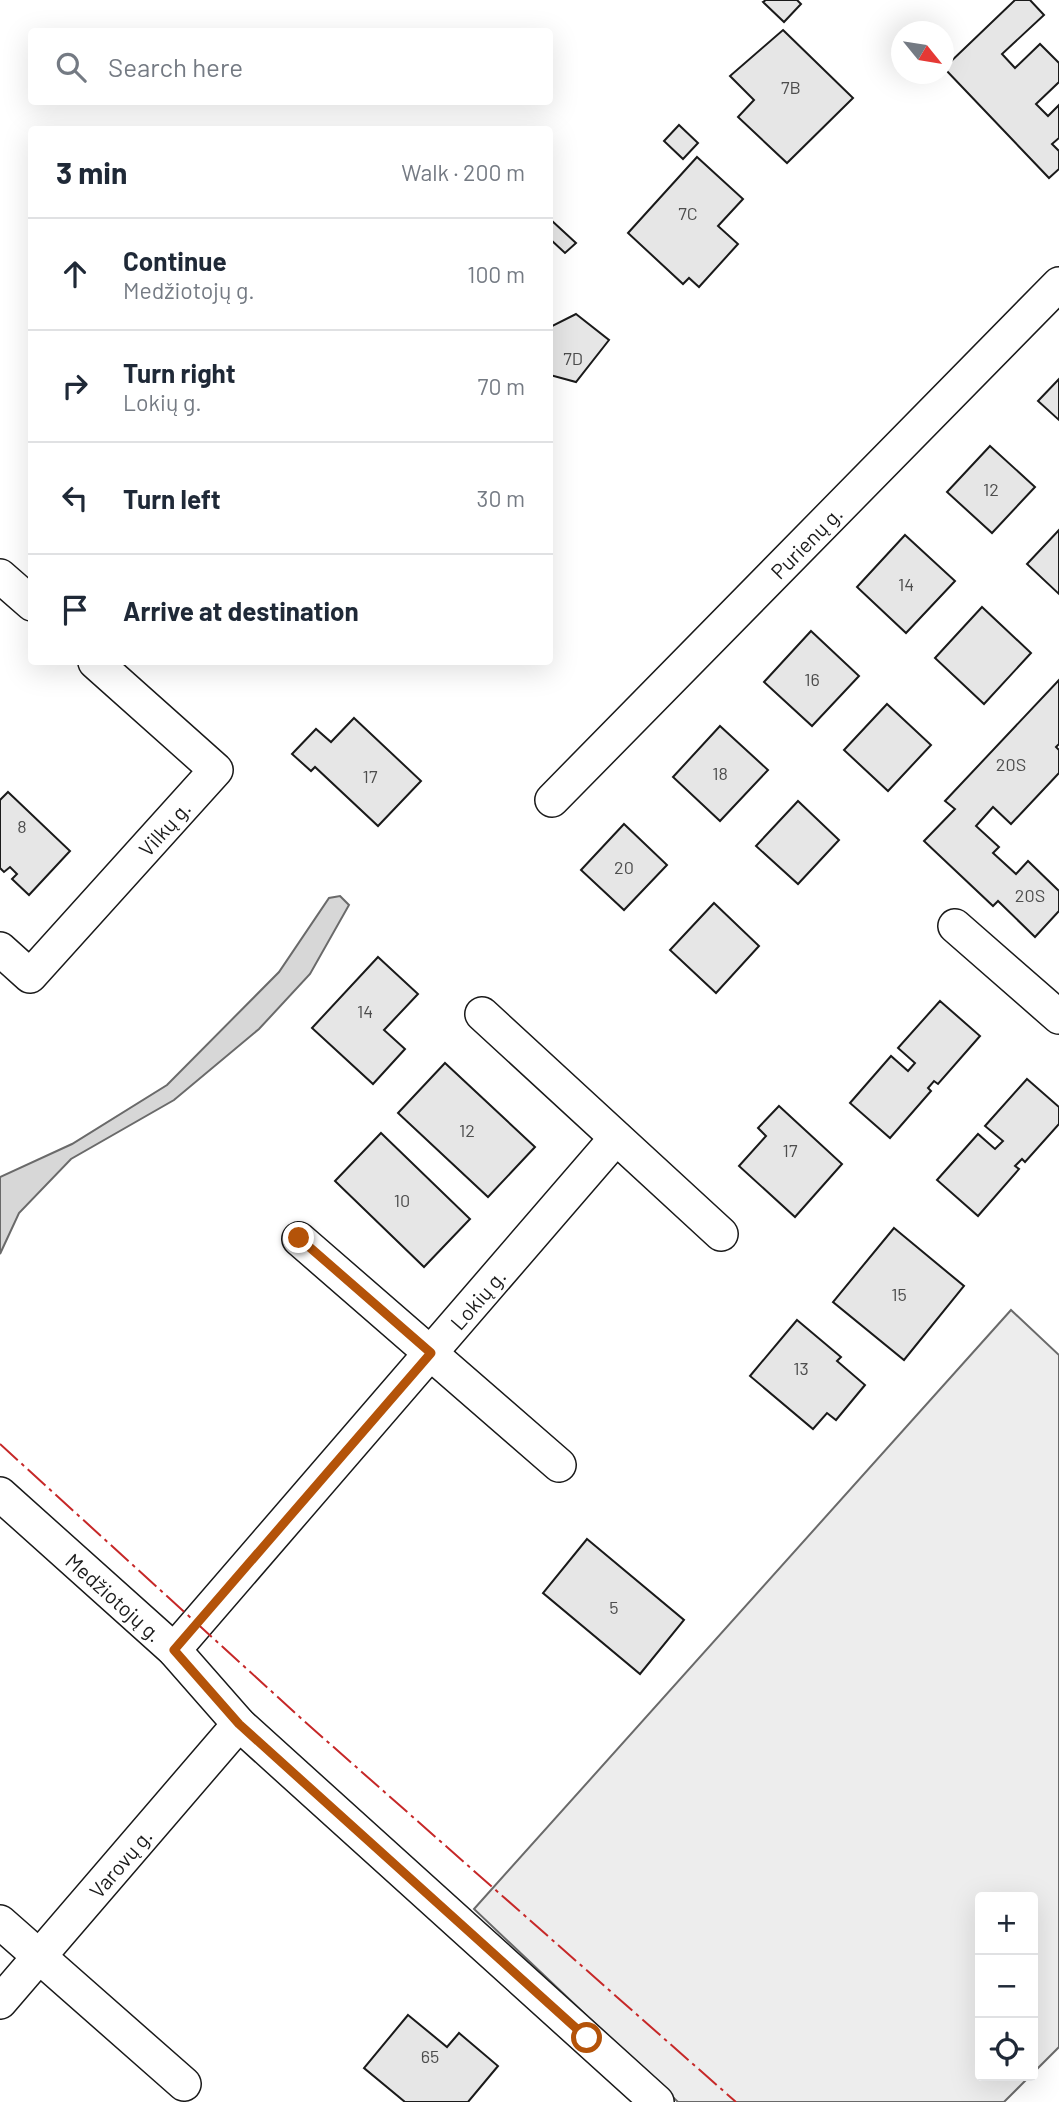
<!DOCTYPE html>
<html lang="en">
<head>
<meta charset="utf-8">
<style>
	:root { --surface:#fff; --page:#f2f2f3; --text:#1f2937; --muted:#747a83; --line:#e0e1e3 }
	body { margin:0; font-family:Barlow,sans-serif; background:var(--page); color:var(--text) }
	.controls { position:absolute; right:21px; bottom:21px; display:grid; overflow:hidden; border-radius:7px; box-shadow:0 7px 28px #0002 }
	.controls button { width:63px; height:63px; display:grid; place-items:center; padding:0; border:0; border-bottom:2px solid var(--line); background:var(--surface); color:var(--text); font:35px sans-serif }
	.compass { position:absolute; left:891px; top:21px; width:63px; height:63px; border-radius:50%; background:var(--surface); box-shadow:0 7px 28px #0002; rotate:120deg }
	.stop { position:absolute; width:21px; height:21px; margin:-16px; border:5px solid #b45309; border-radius:50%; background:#fff }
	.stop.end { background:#b45309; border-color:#fff; box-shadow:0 2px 7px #0008 }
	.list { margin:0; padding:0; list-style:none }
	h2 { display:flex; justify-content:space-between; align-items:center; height:91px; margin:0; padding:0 28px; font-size:30px }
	h2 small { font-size:23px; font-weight:400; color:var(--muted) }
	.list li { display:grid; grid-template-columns:46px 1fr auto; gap:21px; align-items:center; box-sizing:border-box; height:112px; padding:0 28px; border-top:2px solid var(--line) }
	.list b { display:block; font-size:26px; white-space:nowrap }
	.list p { margin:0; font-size:23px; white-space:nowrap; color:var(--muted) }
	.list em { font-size:23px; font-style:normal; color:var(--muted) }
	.icon { flex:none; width:38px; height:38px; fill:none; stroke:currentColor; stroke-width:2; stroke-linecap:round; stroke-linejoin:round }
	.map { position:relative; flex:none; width:1059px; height:2102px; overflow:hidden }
	.search { position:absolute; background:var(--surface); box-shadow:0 7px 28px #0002; left:28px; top:28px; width:525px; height:77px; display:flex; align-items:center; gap:18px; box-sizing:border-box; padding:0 24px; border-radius:7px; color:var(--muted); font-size:26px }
	.panel { position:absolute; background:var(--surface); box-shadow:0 7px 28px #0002; left:28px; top:126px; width:525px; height:539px; border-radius:7px }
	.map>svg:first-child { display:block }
	.built { fill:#ededed; stroke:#6a6a6a; stroke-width:2 }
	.water { fill:#d7d7d7; stroke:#6a6a6a; stroke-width:2 }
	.building { fill:#e6e6e6; stroke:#1a1a1a; stroke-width:2 }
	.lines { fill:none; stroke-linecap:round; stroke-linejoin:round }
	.minor-casing { stroke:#1a1a1a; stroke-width:36 }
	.minor { stroke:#fff; stroke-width:33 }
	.power { stroke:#c62828; stroke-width:2; stroke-dasharray:24 5 3.5 5; stroke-linecap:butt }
	.route { stroke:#b45309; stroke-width:9 }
	.labels { text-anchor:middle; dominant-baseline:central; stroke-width:5; stroke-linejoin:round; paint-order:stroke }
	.number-label { font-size:18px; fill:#4d4d4d }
	.street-label { font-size:21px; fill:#1a1a1a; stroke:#fff }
</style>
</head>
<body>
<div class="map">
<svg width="1059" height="2102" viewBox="0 0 1059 2102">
	<rect width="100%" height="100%" fill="#fff"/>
	<polygon class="built" points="1011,1310 1059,1355 1059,2047 1033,2073 1033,1897 980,1897 980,2076 1030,2076 1004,2102 678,2102 474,1909"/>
	<polygon class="water" points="340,896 349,905 310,974 259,1029 174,1100 71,1159 19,1213 0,1254 0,1177 72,1144 167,1085 279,972 329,898"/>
	<g class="building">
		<polygon points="766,0 797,0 801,4 784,22 763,2"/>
		<polygon points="1015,0 1030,0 1044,15 1002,54 1015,68 1040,44 1059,63 1059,82 1036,104 1048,116 1059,105 1059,138 1052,144 1059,151 1059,169 1049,178 944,68"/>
		<polygon points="783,30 853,98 787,163 738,117 754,100 730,76"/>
		<polygon points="679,125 698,143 683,159 664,141"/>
		<polygon points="697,157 743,199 718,226 738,244 699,287 689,278 683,284 628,233"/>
		<polygon points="551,220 576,243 565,253 550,239"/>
		<polygon points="576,314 609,340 576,382 550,375 550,327"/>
		<polygon points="1059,379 1059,420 1038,401"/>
		<polygon points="990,446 1035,487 992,533 947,492"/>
		<polygon points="1059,530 1059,594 1027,564"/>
		<polygon points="905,535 955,581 906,633 857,587"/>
		<polygon points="982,607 1031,653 984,704 935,658"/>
		<polygon points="811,631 859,676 812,726 764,682"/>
		<polygon points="1059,680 1059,744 1056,747 1059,750 1059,773 1011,824 993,807 976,826 999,847 993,853 1016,874 1028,861 1059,891 1059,911 1035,937 998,901 993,906 924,841 955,809 945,801"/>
		<polygon points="887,704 931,745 888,791 844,750"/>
		<polygon points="354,718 421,781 378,826 315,767 311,771 292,754 316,729 331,742"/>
		<polygon points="720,726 768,770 720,821 673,777"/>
		<polygon points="8,792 70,851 29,895 12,879 17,874 10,867 4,872 0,868 0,800"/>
		<polygon points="798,801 839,840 798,884 756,846"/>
		<polygon points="624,824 667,865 624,910 581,870"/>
		<polygon points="714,903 759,946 716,993 670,950"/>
		<polygon points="378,957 418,994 384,1030 405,1049 373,1084 312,1028"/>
		<polygon points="940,1001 980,1036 938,1084 934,1081 928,1088 931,1091 890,1138 850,1103 891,1056 908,1071 915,1063 898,1048"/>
		<polygon points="445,1063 535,1147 488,1197 398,1113"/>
		<polygon points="1027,1079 1059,1107 1059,1124 1025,1162 1022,1159 1015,1166 1019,1169 978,1216 937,1180 978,1134 995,1149 1003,1141 985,1126"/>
		<polygon points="779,1106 842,1164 795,1217 739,1166 766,1136 758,1128"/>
		<polygon points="381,1133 470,1219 424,1267 335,1181"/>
		<polygon points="894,1228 964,1286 904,1360 833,1302"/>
		<polygon points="797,1320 841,1357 837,1361 865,1385 836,1420 827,1413 813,1429 750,1376"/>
		<polygon points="587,1539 684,1620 640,1674 543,1593"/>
		<polygon points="408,2015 447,2047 459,2033 498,2066 468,2102 405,2102 364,2068"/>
	</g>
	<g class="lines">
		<defs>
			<g id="minor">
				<polyline points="0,576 32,604"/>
				<path id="s1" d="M 552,800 L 1059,284"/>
				<polyline points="955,926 1059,1017"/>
				<path id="s2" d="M 0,949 L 30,976 L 216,770 L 95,662"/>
				<polyline points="482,1014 721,1234"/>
				<polyline points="299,1239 559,1465"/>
				<path id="s3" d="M 0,1494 L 174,1650 L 239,1724 L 657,2102"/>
				<path id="s4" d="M 174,1650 L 616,1138"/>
				<polyline points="0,1922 184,2084"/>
				<path id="s5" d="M 0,2002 L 239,1724"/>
			</g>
		</defs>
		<use href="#minor" class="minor-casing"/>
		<use href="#minor" class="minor"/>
		<polyline class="power" points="0,1444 304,1721 736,2102"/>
	</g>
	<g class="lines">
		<polyline class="route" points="299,1238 431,1353 174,1650 239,1724 587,2038"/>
	</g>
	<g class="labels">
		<g class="number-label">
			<text x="791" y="87">7B</text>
			<text x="688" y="213">7C</text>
			<text x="573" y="358">7D</text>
			<text x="991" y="489">12</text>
			<text x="906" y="584">14</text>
			<text x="812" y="679">16</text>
			<text x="1011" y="764">20S</text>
			<text x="720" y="773">18</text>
			<text x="370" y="776">17</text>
			<text x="22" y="826">8</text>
			<text x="624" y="867">20</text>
			<text x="1030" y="895">20S</text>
			<text x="365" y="1011">14</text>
			<text x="467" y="1130">12</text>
			<text x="790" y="1150">17</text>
			<text x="402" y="1200">10</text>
			<text x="899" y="1294">15</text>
			<text x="801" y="1368">13</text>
			<text x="614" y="1607">5</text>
			<text x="430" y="2056">65</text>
		</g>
		<g class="street-label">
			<text stroke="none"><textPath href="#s1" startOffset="362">Purienų g.</textPath></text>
			<text stroke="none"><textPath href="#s2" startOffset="240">Vilkų g.</textPath></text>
			<text stroke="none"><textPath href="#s4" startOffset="464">Lokių g.</textPath></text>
			<text stroke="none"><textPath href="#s3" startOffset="154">Medžiotojų g.</textPath></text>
			<text stroke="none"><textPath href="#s5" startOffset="184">Varovų g.</textPath></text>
		</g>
	</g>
</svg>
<div class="controls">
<button>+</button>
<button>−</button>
<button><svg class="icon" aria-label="locate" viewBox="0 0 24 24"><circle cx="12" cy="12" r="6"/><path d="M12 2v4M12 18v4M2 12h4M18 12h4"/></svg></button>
</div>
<svg class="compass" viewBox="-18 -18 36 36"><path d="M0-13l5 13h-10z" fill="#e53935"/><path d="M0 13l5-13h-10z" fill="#747a83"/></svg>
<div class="stop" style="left:587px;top:2038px"></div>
<div class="stop end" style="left:299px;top:1238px"></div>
<div class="search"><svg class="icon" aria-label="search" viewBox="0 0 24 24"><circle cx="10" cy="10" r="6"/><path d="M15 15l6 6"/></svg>Search here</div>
<section class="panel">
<h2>3 min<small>Walk · 200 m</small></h2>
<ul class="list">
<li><svg class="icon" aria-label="ahead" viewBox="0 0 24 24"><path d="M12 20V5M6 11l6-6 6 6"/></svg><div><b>Continue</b><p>Medžiotojų g.</p></div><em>100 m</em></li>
<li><svg class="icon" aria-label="right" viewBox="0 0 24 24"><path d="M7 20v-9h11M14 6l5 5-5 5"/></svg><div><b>Turn right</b><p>Lokių g.</p></div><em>70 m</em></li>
<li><svg class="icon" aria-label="left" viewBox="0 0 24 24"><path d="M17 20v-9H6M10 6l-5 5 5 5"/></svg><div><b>Turn left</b></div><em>30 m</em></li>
<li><svg class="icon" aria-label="arrive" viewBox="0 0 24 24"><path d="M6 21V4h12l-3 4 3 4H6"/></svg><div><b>Arrive at destination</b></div></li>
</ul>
</section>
</div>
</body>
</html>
